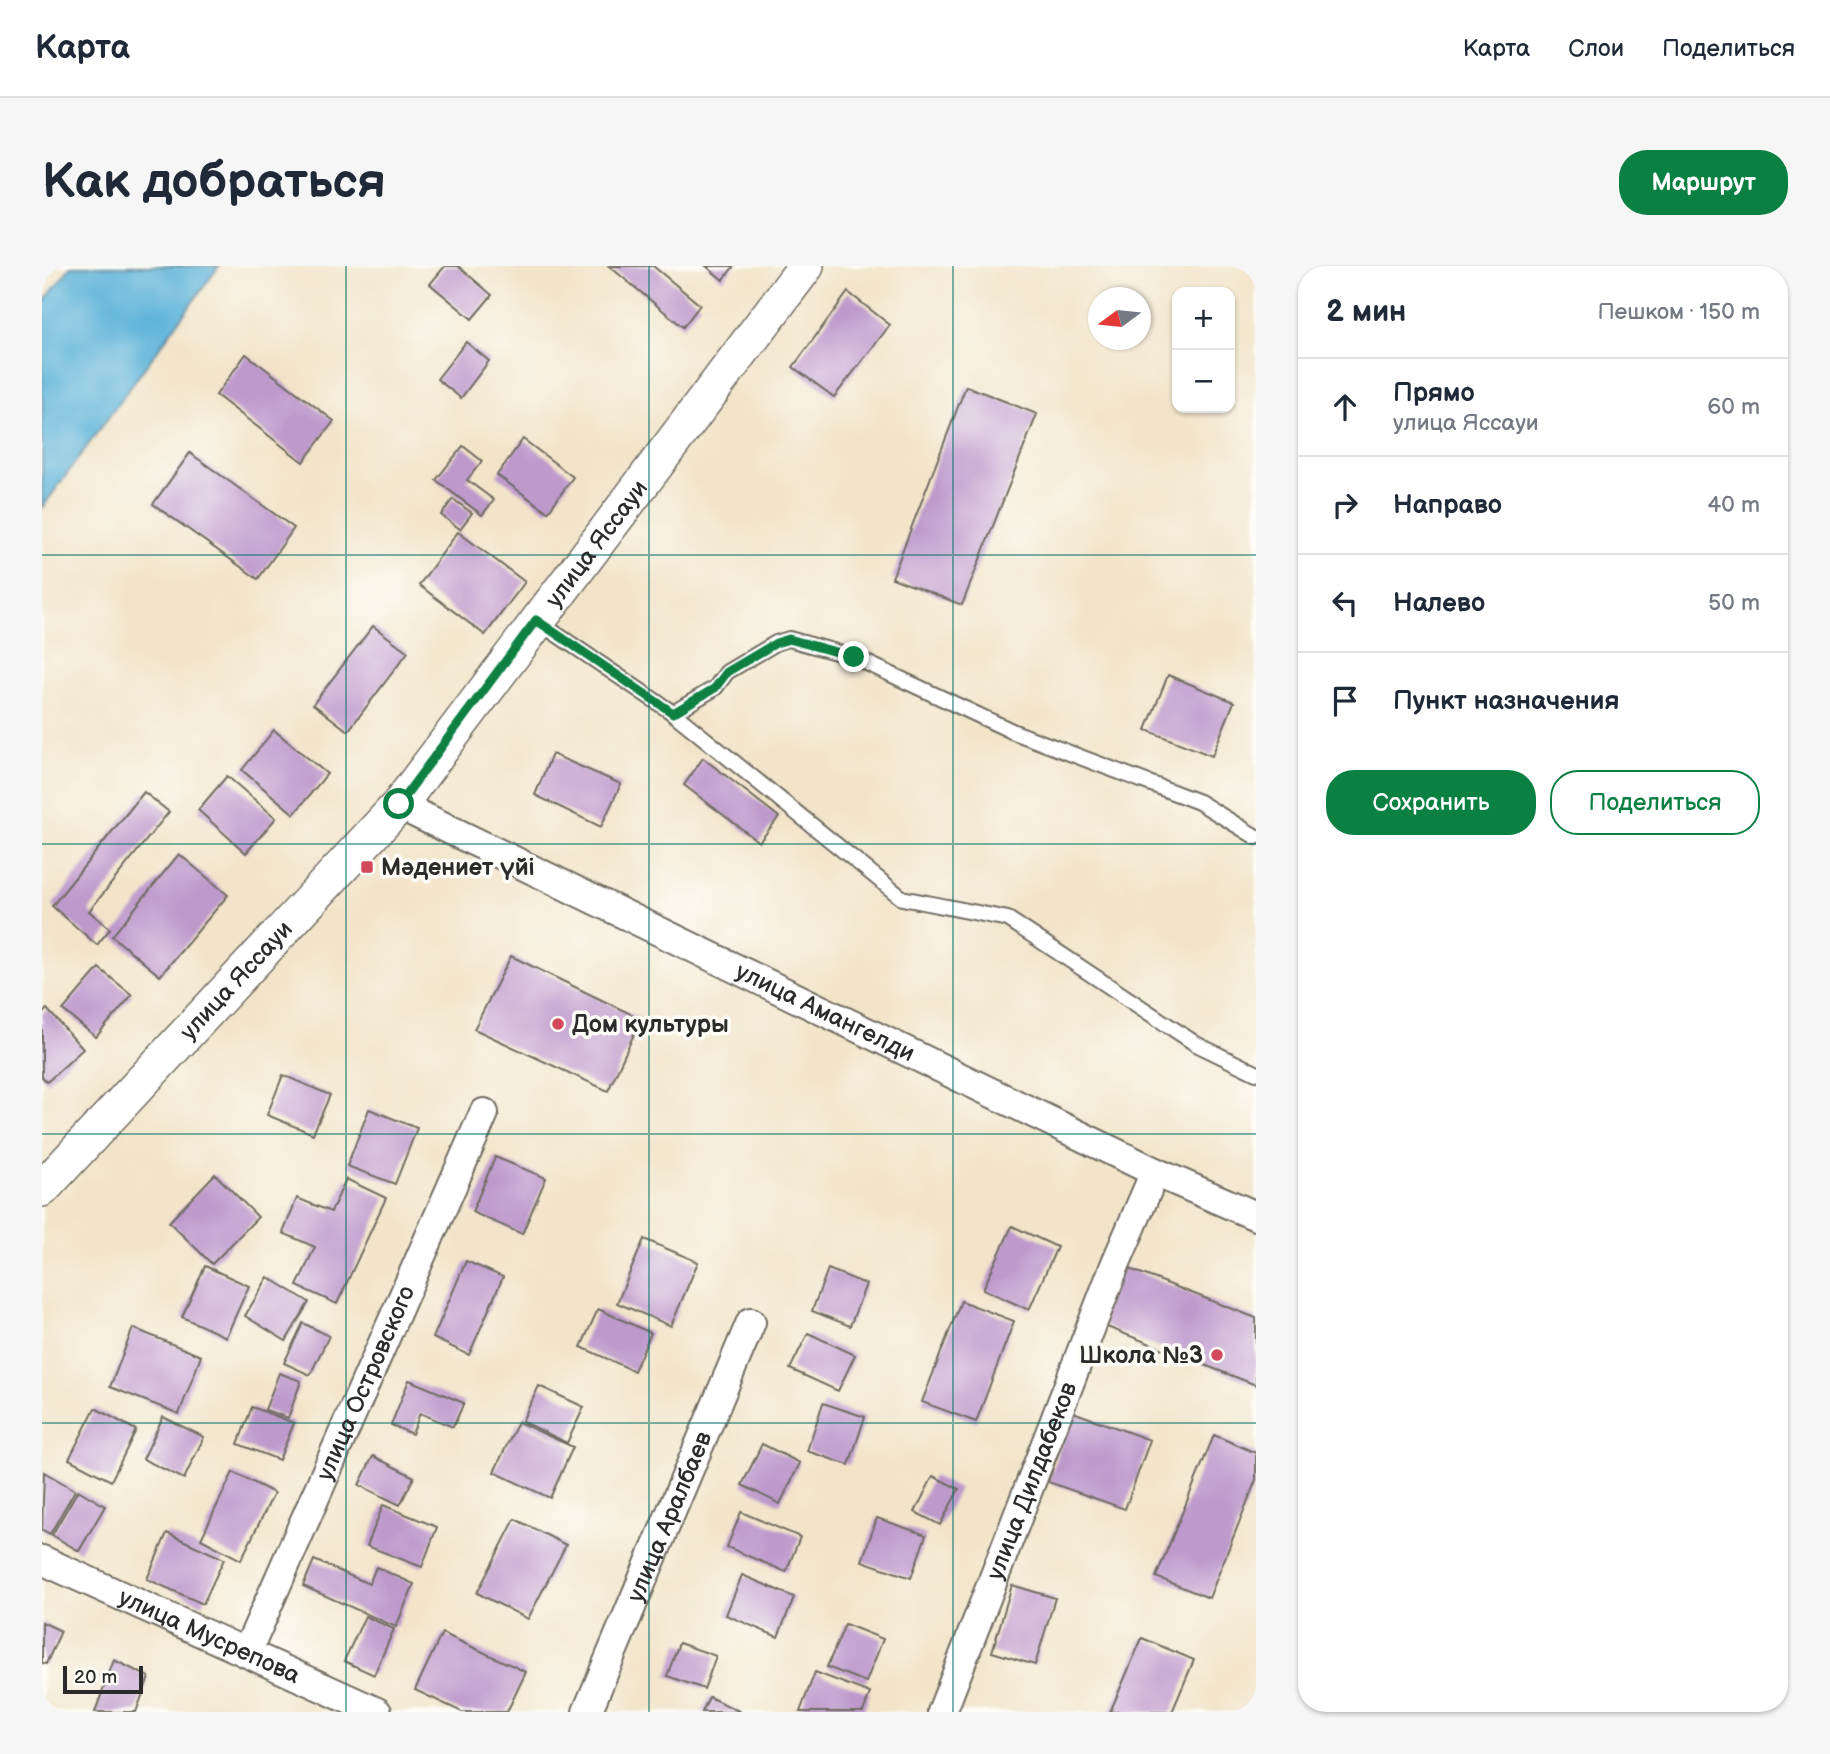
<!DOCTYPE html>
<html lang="ru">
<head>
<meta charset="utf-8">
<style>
	:root { --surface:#fff; --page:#f6f6f7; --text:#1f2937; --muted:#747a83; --line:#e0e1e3; --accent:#0b8043 }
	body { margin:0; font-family:"Balsamiq Sans",sans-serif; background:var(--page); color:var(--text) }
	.controls { position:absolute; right:21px; top:21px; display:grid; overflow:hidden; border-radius:14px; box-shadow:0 2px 5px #0004 }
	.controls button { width:63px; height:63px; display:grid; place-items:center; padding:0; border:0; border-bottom:2px solid var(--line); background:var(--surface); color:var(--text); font:35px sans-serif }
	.compass { position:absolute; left:1046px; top:21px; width:63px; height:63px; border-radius:50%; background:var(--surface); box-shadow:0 2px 5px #0004; rotate:255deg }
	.scale { position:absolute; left:21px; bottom:18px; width:80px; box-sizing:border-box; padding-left:7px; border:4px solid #2b2b2b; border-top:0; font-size:19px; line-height:24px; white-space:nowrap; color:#2b2b2b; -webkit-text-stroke:5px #fdfcf7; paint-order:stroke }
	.stop { position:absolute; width:21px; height:21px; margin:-16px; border:5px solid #0b8043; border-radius:50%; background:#fff }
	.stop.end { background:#0b8043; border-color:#fff; box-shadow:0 2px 7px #0008 }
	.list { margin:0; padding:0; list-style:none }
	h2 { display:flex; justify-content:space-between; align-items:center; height:91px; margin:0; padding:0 28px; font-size:30px }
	h2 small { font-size:23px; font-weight:400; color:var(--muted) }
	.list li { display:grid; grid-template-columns:46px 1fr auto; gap:21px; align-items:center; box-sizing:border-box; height:98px; padding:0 28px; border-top:2px solid var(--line) }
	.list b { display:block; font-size:26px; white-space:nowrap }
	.list p { margin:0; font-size:23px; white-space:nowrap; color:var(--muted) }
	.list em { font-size:23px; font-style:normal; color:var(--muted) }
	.actions { display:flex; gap:14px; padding:21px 28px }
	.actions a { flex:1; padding:16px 0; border:2px solid var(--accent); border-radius:28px; text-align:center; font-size:24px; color:var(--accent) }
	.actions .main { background:var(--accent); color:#fff }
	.icon { flex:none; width:38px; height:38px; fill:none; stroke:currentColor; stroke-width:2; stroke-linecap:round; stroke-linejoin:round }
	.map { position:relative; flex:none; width:1214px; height:1446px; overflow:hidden; border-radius:28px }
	header { display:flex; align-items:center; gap:42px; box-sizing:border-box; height:98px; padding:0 35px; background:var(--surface); border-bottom:2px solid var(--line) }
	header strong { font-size:33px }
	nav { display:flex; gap:38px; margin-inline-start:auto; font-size:24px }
	.intro { display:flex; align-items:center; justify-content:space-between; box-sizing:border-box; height:168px; padding:0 42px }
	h1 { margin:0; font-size:49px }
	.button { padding:18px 32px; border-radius:28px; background:var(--accent); color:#fff; font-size:24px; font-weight:700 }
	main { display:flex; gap:42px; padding:0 42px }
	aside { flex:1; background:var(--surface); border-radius:28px; box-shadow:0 2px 5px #0004 }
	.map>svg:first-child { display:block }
	.water { fill:#5db3d9; stroke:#446f82; stroke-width:2 }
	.building { fill:#bd99cc }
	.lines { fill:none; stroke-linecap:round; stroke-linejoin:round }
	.service-casing { stroke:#716c62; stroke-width:18 }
	.minor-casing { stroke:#716c62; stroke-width:32 }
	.tertiary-casing { stroke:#716c62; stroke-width:38 }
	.service { stroke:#fff; stroke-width:14 }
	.minor { stroke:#fff; stroke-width:28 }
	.tertiary { stroke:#fff; stroke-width:35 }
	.route { stroke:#0b8043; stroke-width:9 }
	.grid { fill:none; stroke:#0f766e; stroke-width:2; stroke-opacity:0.55 }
	.poi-dot { fill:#d1495b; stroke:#fdfcf7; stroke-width:2.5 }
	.labels { text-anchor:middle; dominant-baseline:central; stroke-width:7; stroke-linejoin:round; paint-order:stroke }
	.street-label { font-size:24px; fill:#2b2b2b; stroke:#fdfcf7 }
	.poi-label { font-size:24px; font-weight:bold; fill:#2b2b2b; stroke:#fdfcf7; text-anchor:start }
</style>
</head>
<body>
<header>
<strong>Карта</strong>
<nav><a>Карта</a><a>Слои</a><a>Поделиться</a></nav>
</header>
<div class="intro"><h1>Как добраться</h1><a class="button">Маршрут</a></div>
<main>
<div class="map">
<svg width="1214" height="1446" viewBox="0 0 1214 1446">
	<rect width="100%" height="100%" fill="#fdfcf7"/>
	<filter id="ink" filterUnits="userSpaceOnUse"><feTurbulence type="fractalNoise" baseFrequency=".0143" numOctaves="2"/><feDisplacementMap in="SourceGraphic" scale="14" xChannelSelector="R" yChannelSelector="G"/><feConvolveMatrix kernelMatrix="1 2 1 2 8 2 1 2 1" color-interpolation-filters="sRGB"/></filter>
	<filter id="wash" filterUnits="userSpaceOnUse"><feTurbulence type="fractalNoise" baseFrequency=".00686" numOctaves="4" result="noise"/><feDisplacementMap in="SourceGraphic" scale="28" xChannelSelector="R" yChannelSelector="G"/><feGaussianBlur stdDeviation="1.57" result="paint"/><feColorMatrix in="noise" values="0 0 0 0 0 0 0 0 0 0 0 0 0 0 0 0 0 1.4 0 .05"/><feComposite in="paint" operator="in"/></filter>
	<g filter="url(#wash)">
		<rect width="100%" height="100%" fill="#f2e4c9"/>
		<polygon class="water" points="29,0 177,0 0,242 0,38"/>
		<g id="blocks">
			<g class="building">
				<polygon points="403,0 416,0 450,29 430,53 388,18"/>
				<polygon points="567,0 611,0 658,39 641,61"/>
				<polygon points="664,0 692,0 681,14"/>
				<polygon points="806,26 848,59 792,131 751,101"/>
				<polygon points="424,76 447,95 419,132 395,113"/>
				<polygon points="204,88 292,155 261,196 174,129"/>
				<polygon points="924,120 995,148 920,339 850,312"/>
				<polygon points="481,173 531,211 506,246 455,209"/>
				<polygon points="421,180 440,195 425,214 452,234 440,249 394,214"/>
				<polygon points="148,187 252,262 216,313 111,238"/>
				<polygon points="411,233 430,247 418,263 399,249"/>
				<polygon points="416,266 483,316 443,369 377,319"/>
				<polygon points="331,360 366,386 306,465 271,438"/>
				<polygon points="1126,409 1192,436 1170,490 1104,464"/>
				<polygon points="232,464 285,508 252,548 200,504"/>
				<polygon points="510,488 579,518 559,561 493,529"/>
				<polygon points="661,492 737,551 717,576 642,519"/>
				<polygon points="185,510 234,552 204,587 156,544"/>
				<polygon points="102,526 127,546 47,645 68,663 55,679 10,640"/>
				<polygon points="137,588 186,629 118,710 70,670"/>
				<polygon points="469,690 599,753 566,825 432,763"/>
				<polygon points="57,702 90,729 54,771 21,744"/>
				<polygon points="5,743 41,783 5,816 0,811 0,748"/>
				<polygon points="241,809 288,829 271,868 225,849"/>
				<polygon points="327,843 375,862 353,918 305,900"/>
				<polygon points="453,891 504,912 480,968 430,946"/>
				<polygon points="173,908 216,951 170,998 127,956"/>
				<polygon points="304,913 344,932 295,1038 255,1020 273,981 241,967 255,932 289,946"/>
				<polygon points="970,960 1015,981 987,1044 941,1023"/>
				<polygon points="602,973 656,996 629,1060 575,1037"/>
				<polygon points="424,995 461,1011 427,1089 391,1072"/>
				<polygon points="163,1000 207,1020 184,1071 140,1051"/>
				<polygon points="1080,1000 1214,1052 1214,1119 1057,1058"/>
				<polygon points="786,1003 824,1018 808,1060 770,1045"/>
				<polygon points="226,1011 267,1036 244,1075 203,1050"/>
				<polygon points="919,1035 972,1055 934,1156 880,1136"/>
				<polygon points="556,1043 609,1067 592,1105 539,1081"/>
				<polygon points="261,1057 287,1070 268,1109 242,1097"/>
				<polygon points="91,1062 159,1090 137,1148 68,1121"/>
				<polygon points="766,1067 813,1089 796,1125 748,1103"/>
				<polygon points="237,1107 259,1115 246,1152 223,1144"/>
				<polygon points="367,1114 422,1137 411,1161 378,1147 370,1168 349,1159"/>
				<polygon points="497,1120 542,1141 525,1177 480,1155"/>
				<polygon points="781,1137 823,1151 807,1199 765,1185"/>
				<polygon points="210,1141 252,1157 237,1194 196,1178"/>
				<polygon points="53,1142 94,1164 69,1215 27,1193"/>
				<polygon points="1031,1146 1108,1174 1083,1243 1006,1216"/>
				<polygon points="121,1151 162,1171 142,1213 101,1193"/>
				<polygon points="476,1156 531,1181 508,1232 452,1206"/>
				<polygon points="1172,1169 1214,1187 1214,1214 1167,1332 1114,1311"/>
				<polygon points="720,1178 758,1197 738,1238 700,1219"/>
				<polygon points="331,1190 372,1211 358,1239 317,1219"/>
				<polygon points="2,1206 33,1224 8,1268 0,1264"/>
				<polygon points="191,1206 232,1227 199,1294 159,1273"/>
				<polygon points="891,1210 917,1223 898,1259 873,1246"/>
				<polygon points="36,1224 63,1240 37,1285 10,1269"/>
				<polygon points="341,1239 395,1261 380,1301 325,1280"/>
				<polygon points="699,1246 758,1271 744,1306 685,1281"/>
				<polygon points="835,1252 884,1269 869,1312 820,1295"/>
				<polygon points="473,1253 524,1279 486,1353 435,1327"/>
				<polygon points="125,1267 182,1293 161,1338 105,1313"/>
				<polygon points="272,1294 327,1318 334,1301 372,1318 354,1361 261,1320"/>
				<polygon points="700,1309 752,1331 736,1371 684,1349"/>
				<polygon points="970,1319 1013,1332 993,1399 950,1386"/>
				<polygon points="323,1350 352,1363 332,1409 302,1395"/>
				<polygon points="0,1356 19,1365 4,1398 0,1397"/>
				<polygon points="803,1358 841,1373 824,1416 785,1401"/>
				<polygon points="400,1367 484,1406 465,1446 420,1446 373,1424"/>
				<polygon points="1100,1372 1152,1394 1130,1446 1068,1446"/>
				<polygon points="637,1377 674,1390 662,1423 625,1410"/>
				<polygon points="72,1394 107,1411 94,1446 53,1446"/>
				<polygon points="773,1406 828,1427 821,1446 758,1446"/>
				<polygon points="667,1431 699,1446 660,1446"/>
			</g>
		</g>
	</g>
	<g filter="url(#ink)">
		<use href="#blocks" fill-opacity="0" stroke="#716c62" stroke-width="2"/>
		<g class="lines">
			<defs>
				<g id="service">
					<polyline points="495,355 631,447 673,422 685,406 734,377 747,373 812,391 972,466 1157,536 1214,571"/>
					<polyline points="631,447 860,632 966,653 1154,778 1214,807"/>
				</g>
				<g id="minor">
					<path id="s1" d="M 357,539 L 1113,906 L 1214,950"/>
					<path id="s2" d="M 0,1294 L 335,1446"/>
					<path id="s3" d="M 205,1386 L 442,847"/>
					<path id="s4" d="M 545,1446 L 709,1056"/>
					<path id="s5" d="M 900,1446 L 1073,999 L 1113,906"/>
				</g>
				<g id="tertiary">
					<path id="s6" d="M 0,923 L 357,539 L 764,0"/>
				</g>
			</defs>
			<use href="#service" class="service-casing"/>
			<use href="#minor" class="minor-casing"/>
			<use href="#tertiary" class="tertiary-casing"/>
			<use href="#service" class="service"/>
			<use href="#minor" class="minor"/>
			<use href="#tertiary" class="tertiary"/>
		</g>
	</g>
	<g class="lines" filter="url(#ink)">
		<polyline class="route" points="357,538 494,354 631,447 673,422 685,406 734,377 747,373 812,391"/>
	</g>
	<path class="grid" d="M 304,0 L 304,1446M 607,0 L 607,1446M 911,0 L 911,1446M 0,289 L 1214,289M 0,578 L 1214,578M 0,868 L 1214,868M 0,1157 L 1214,1157"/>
	<g class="poi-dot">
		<rect x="318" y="594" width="14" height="14" rx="3.5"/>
		<circle cx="516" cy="758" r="7"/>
		<circle cx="1175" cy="1089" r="7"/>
	</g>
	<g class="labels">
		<g class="street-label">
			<text stroke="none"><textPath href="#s6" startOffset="852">улица Яссауи</textPath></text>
			<text stroke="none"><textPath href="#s6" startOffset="285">улица Яссауи</textPath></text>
			<text stroke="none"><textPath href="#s1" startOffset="474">улица Амангелди</textPath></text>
			<text stroke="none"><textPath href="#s3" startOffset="294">улица Островского</textPath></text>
			<text stroke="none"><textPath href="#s5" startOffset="248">улица Дилдабеков</textPath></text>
			<text stroke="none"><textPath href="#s4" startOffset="212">улица Аралбаев</textPath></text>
			<text stroke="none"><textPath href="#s2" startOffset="184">улица Мусрепова</textPath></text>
		</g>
		<g class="poi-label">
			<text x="339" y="601">Мәдениет үйі</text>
			<text x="530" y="758">Дом культуры</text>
			<text x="1161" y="1089" text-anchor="end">Школа №3</text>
		</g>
	</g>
</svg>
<div class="controls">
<button>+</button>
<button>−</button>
</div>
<svg class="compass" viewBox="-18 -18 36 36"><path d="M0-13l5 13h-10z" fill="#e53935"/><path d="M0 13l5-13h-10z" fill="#747a83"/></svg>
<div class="scale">20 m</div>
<div class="stop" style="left:357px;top:538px"></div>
<div class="stop end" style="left:812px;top:391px"></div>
</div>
<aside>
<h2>2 мин<small>Пешком · 150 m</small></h2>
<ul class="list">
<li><svg class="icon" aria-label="ahead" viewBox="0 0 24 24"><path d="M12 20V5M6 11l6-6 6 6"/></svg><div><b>Прямо</b><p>улица Яссауи</p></div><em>60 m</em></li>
<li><svg class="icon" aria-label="right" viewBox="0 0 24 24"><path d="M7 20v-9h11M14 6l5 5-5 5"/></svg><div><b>Направо</b></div><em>40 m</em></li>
<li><svg class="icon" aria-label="left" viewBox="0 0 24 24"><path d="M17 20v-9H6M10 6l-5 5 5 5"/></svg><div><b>Налево</b></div><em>50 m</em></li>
<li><svg class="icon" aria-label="arrive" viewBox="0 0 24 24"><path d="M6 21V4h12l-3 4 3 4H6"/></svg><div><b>Пункт назначения</b></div></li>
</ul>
<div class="actions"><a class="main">Сохранить</a><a>Поделиться</a></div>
</aside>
</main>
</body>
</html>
